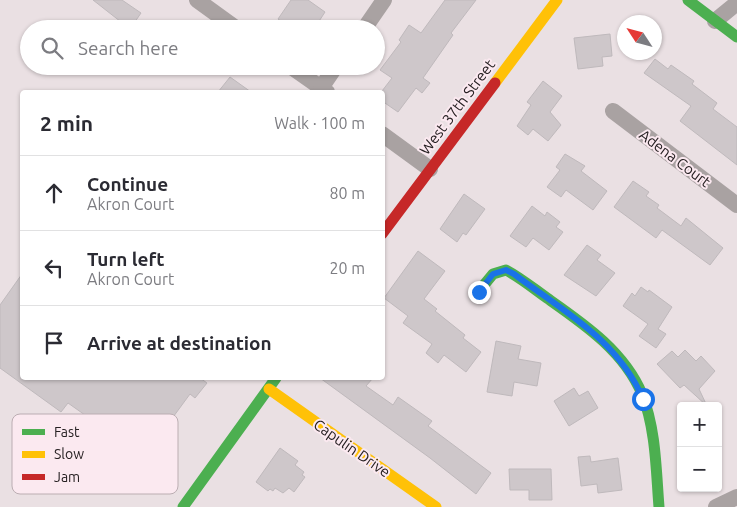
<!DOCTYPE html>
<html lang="en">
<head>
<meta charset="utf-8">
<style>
	:root { --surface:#fff; --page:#f2f2f3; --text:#2b2b33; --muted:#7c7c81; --line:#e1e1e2 }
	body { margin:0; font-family:Ubuntu,sans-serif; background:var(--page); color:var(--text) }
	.controls { position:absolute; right:15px; bottom:15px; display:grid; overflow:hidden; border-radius:5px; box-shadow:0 1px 4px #0004 }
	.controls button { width:45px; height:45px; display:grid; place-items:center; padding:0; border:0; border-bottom:1px solid var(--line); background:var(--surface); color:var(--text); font:25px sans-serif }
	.compass { position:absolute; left:617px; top:15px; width:45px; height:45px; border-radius:50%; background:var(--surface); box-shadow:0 1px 4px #0004; rotate:306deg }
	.stop { position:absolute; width:15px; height:15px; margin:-11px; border:4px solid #1a73e8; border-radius:50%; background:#fff }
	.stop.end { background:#1a73e8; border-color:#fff; box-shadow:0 1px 5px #0008 }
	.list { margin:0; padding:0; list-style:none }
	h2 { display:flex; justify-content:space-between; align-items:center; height:65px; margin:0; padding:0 20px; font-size:21px }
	h2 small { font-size:16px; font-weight:400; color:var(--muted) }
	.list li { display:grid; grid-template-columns:32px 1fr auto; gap:15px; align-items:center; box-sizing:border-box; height:75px; padding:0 20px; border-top:1px solid var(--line) }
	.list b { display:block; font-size:19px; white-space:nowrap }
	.list p { margin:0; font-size:16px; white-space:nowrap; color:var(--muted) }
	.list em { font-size:16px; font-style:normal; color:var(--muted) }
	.icon { flex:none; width:28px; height:28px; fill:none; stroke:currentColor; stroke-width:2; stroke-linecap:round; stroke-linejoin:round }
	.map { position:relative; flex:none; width:737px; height:507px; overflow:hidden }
	.search { position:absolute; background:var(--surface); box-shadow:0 1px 4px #0004; left:20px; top:20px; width:365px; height:55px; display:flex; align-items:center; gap:12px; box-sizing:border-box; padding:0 18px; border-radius:28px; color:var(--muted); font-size:19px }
	.panel { position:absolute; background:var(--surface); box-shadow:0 1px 4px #0004; left:20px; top:90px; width:365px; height:290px; border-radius:5px }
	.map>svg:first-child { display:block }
	.building { fill:#cec7ca; stroke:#bfb9bc }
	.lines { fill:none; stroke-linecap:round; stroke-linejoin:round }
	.street { stroke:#a9a2a2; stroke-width:16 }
	.fast { stroke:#4caf50; stroke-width:11 }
	.slow { stroke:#ffc107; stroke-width:11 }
	.jam { stroke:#c62828; stroke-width:11 }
	.route { stroke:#1a73e8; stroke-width:6 }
	.labels { text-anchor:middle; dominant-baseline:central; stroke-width:4; stroke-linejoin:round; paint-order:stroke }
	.street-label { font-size:15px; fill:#262022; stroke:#fbe9f0 }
	.key { fill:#fbe9f0; stroke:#bbadb2; stroke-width:1 }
	.key-label { font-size:14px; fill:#262022 }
</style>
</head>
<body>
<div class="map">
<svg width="737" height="507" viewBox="0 0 737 507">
	<rect width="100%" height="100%" fill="#eae0e3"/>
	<g class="building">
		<polygon points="93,0 122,0 141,13 130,29"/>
		<polygon points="291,0 308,0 325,12 314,29 291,29 278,19"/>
		<polygon points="445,0 476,0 451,33 453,35 423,78 430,83 422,93 416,88 398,112 382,101 382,91 392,78 380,70 401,42 399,40 409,25 421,33"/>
		<polygon points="610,34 612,56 602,57 603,66 578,69 574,38"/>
		<polygon points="655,59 668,69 671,65 694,81 692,84 717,103 713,109 737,127 737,165 680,121 691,106 644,73"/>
		<polygon points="230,77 251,92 218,92"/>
		<polygon points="543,81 562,96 550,112 561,125 548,141 533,129 528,135 517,126 531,105 527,102"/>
		<polygon points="565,154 585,166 581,171 607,191 593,210 566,190 561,197 547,187 560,170 556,167"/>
		<polygon points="633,181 649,192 646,196 659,205 657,208 681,226 686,218 723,248 710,265 662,230 656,238 614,207"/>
		<polygon points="464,194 485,209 466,235 463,233 457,242 440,229"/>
		<polygon points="532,206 545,216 547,212 560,222 556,227 563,232 549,250 533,238 526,247 510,236"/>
		<polygon points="587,245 601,255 597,260 615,273 596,296 564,275"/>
		<polygon points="418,251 445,271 424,299 437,309 435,311 465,335 463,338 481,352 466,372 444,355 438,363 426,353 432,344 403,323 408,316 384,298"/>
		<polygon points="22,274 22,378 200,378 207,383 195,398 190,394 143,458 136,454 124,470 79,438 92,420 68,403 61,412 0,368 0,305"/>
		<polygon points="641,287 648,292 649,290 672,307 658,329 666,334 656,348 639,336 648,324 623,306 632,293 635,296"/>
		<polygon points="496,341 521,346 518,359 541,363 537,386 514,382 512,396 487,392"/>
		<polygon points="685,350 696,361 701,356 715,371 699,389 707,406 684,385 680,388 657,364 672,351 678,357"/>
		<polygon points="320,378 373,378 366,386 393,405 398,397 432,421 428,426 491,473 476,494 430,458"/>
		<polygon points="574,388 579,396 588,391 598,408 569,426 554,401"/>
		<polygon points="280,448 298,461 295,465 304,472 302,475 305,477 294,492 289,488 283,493 275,488 273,491 270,489 268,491 256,482"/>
		<polygon points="590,456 591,462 618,458 622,490 598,493 597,484 581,486 578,457"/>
		<polygon points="509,469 551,469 552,500 529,500 529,490 510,490"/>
	</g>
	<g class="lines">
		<g class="street">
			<polyline points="197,0 237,29"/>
			<polyline points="715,21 737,3"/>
			<polyline points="364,29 384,0"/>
			<polyline points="290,66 327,92"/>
			<polyline points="321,88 336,66"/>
			<polyline points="613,111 737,205"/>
			<polyline points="382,134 430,169"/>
			<polyline points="716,507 737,497"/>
		</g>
		<g class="fast">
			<polyline points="688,0 737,37"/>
			<path d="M 479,291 L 493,274 L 506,270 C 521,278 533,288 547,298 C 584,324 624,351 642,394 C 656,429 656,470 659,507"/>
			<polyline points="183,507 276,378"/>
		</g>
		<g class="slow">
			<polyline points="495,83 557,0"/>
			<polyline points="269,389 436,507"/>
		</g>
		<polyline class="jam" points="382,234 495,83"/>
	</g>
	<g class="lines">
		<path class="route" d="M 479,292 L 493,274 L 506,270 L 514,274 C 563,311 618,340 643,399"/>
	</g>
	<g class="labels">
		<g class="street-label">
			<text transform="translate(457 107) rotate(-53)">West 37th Street</text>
			<text transform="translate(675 158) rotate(37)">Adena Court</text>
			<text transform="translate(352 448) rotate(35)">Capulin Drive</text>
		</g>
	</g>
	<rect x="12" y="414" width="166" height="80" rx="8" class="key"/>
	<rect x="22" y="429" width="23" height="6" fill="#4caf50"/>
	<rect x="22" y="451" width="23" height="7" fill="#ffc107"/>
	<rect x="22" y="474" width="23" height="6" fill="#c62828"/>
	<g class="key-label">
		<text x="54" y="437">Fast</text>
		<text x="54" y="459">Slow</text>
		<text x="54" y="482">Jam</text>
	</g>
</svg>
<div class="controls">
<button>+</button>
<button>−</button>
</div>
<svg class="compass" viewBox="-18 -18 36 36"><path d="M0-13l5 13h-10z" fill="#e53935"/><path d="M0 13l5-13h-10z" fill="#7c7c81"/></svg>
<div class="stop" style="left:643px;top:399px"></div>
<div class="stop end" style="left:479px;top:292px"></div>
<div class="search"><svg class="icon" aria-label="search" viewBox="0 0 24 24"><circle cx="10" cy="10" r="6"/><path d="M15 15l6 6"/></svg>Search here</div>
<section class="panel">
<h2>2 min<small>Walk · 100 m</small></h2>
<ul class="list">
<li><svg class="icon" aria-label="ahead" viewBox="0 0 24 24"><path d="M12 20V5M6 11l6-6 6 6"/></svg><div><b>Continue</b><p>Akron Court</p></div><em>80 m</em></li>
<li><svg class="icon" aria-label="left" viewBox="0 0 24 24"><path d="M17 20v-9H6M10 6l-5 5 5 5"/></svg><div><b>Turn left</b><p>Akron Court</p></div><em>20 m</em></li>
<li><svg class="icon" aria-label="arrive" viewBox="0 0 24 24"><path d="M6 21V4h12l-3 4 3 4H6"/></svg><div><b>Arrive at destination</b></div></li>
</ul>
</section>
</div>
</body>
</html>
